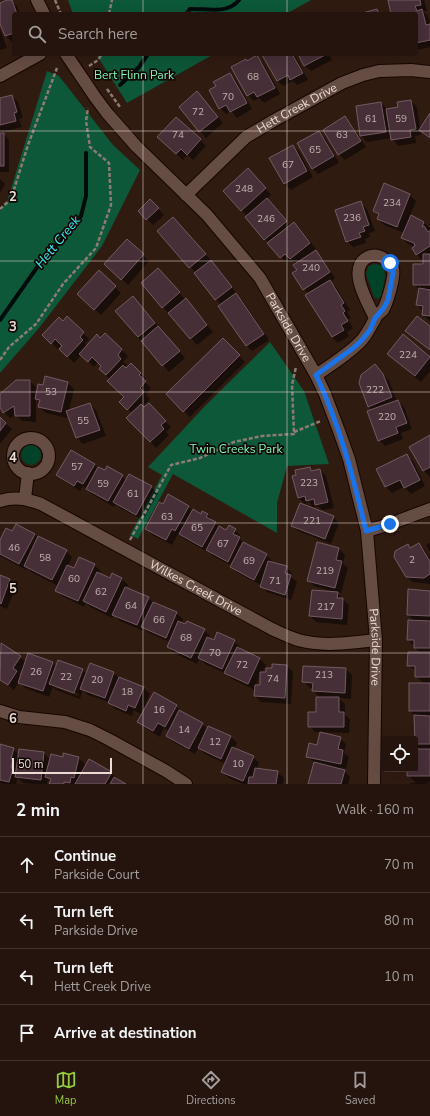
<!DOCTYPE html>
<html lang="en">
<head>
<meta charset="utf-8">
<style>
	:root { --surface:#24140d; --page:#2c1d16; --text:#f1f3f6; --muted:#a39e9d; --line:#41332e; --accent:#94cc3c }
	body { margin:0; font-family:"Nunito Sans",sans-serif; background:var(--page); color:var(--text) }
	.controls { position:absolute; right:12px; bottom:12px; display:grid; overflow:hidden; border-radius:4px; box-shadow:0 4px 16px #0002 }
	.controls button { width:36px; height:36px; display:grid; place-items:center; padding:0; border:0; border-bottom:1px solid var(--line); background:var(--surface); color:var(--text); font:20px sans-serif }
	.scale { position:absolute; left:12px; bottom:10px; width:100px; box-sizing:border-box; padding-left:4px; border:2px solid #ebdcd6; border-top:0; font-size:11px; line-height:14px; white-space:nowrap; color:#ebdcd6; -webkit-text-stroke:3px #110805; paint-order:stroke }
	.stop { position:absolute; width:12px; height:12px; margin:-9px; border:3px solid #1a73e8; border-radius:50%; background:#fff }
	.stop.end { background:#1a73e8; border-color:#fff; box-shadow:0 1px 4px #0008 }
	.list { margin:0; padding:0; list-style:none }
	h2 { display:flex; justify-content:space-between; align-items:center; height:52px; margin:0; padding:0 16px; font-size:17px }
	h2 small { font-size:13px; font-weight:400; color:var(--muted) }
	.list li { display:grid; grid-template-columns:26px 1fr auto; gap:12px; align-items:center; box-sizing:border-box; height:56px; padding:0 16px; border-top:1px solid var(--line) }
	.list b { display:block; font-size:15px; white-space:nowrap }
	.list p { margin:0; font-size:13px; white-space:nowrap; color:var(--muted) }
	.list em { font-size:13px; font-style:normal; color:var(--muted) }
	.icon { flex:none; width:22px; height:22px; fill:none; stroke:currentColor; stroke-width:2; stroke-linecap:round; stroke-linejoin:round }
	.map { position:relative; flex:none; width:430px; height:784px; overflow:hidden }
	.search { position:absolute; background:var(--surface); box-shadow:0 4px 16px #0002; left:12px; right:12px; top:12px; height:44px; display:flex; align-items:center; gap:10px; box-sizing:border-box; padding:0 14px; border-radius:4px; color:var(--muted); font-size:15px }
	.sheet { height:276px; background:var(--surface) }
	nav { display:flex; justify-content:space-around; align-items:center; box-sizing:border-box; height:56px; border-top:1px solid var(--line); background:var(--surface); font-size:11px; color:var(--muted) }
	nav a { display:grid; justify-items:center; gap:2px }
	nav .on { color:var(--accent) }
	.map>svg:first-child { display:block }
	.green { fill:#004328 }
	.forest { fill:#0c5838 }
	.shadow { fill:#0007; fill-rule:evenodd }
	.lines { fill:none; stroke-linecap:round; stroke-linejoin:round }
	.stream { stroke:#000b0b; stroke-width:4 }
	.building { fill:#472f38; stroke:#745a63 }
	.street-casing { stroke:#170501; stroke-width:14 }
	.path { stroke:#8e7c74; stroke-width:2.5; stroke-dasharray:4 2; stroke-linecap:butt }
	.street { stroke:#664d43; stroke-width:12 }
	.route { stroke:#1a73e8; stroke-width:5 }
	.grid { fill:none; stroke:#ebdcd6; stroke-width:1; stroke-opacity:0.55 }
	.labels { text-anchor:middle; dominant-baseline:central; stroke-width:3.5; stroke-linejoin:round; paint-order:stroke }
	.number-label { font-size:10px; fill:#c2b1ae }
	.park-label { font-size:12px; fill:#7ff7b9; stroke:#110805 }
	.street-label { font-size:12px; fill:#ebdcd6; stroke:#110805 }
	.water-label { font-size:13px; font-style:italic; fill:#33f1f6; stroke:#110805 }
	.grid-label { font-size:13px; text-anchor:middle; font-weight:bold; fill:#ebdcd6; stroke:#110805; stroke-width:3.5; stroke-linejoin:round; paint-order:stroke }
</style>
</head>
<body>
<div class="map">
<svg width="430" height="784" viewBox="0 0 430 784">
	<rect width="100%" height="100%" fill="#301b11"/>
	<g class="green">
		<path d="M 374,264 L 380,265 C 389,272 383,286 381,296 L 378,299 L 374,297 L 366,274 L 368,267 Z"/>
		<circle cx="31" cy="455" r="10"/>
	</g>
	<g class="forest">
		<polygon points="68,0 311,0 286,14 73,14"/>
		<polygon points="96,54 214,54 127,103"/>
		<polygon points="47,71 59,76 113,145 140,170 102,246 39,328 0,373 0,211 7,202"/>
		<polygon points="270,342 304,391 329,464 287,466 277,503 277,533 173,474 138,539 130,535 162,475 148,467 205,406"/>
	</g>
	<g class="shadow">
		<polygon points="9,0 11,0 17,6 20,14 14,14 14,41 12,42 6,36 0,22 0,4"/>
		<polygon points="389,0 424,0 427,11 423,11 428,16 430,26 430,47 417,50 416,49 416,14 392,14"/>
		<polygon points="0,29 7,48 0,50"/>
		<polygon points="266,54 294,54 308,80 297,85 293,81 283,86 277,80"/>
		<polygon points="299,54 329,54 332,60 311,71 304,65"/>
		<polygon points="256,56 263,63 280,94 264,103 259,98 254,101 248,95 247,62"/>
		<polygon points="230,74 236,81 252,109 237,118 231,111 226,114 220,108 217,87"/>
		<polygon points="12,96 18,102 23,118 19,119 22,127 2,132 9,140 9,172 0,172 0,99"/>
		<polygon points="203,99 223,123 206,138 180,107"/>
		<polygon points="411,101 417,107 420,129 430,115 430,139 421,131 421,135 415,136 416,143 398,146 392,138 367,142 361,136 381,103 387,109 399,108"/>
		<polygon points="345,118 351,124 366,147 345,160 339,154"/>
		<polygon points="318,132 325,138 339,163 318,174 312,168"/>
		<polygon points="200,140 206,146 193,160 187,154 183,160 165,143"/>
		<polygon points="293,146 299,152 313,177 291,190 284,184"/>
		<polygon points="254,175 271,195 267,199 290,226 294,223 300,229 316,249 314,250 321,257 335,278 330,282 336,287 350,310 347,312 351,318 348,319 353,328 347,332 349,336 338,343 332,337 307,295 309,294 304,289 296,264 291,260 287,263 281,257 246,217 247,216 224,191"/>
		<polygon points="0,179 5,184 0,193"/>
		<polygon points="385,185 410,195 416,201 410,216 423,222 430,228 428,232 430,233 430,321 423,315 423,311 417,305 420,290 414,284 424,265 424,259 422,260 416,254 416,247 408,244 402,238 404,233 384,225 378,219 379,216 374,211"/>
		<polygon points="150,200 164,215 153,225 139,211"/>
		<polygon points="361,203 367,209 375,231 369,233 370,237 365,239 366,243 353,247 347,241"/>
		<polygon points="173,218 217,267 237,294 236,295 242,300 269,340 252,351 246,345 221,305 196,273 158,231"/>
		<polygon points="127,240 149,261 128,285 112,270"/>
		<polygon points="99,272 121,293 101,315 84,300"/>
		<polygon points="164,275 213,332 197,345 163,307"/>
		<polygon points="139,304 185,358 169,372 138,337"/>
		<polygon points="67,318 89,339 85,344 87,346 101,339 105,335 128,356 123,362 127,365 124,368 126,370 131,364 146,379 144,381 151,388 146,395 150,399 142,407 144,409 149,404 171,427 166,432 169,435 156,448 128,418 132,413 121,402 125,397 106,375 102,366 98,362 94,367 81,355 74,363 60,349 63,346 62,344 58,349 43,335 63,322"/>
		<polygon points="403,335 430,358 430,371 421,382 388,354"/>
		<polygon points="223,339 245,362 190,417 167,394"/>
		<polygon points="375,365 389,381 397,401 404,407 412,429 401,433 403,439 385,446 379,440 372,410 368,406"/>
		<polygon points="16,381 30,381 36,387 37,393 44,386 68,383 74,389 69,411 90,404 96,410 106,436 83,444 77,438 68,414 67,418 46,413 39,407 40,403 36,398 36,422 22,421 16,415 10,418 4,412 0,405 0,395"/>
		<polygon points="0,419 12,429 0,444"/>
		<polygon points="430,437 430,477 424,471 410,448"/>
		<polygon points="407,455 413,461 425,486 411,494 404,487 392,493 386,487 378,469"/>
		<polygon points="95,465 98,468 105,472 122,476 126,480 129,475 151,487 158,493 143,520 120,508 116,504 114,507 93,495 83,486 80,491 64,481 58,475"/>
		<polygon points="310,468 313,472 320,470 326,476 334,508 322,510 318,506 313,507 309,502 305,504 298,497 298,475"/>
		<polygon points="163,505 188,506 193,511 201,515 207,514 213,521 213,522 226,532 235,530 241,536 240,539 246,545 266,555 272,561 272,563 286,567 292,573 291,577 297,582 291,600 267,592 261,585 238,573 231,567 232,566 213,556 208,551 208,552 186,540 178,534 172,545 152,535 146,528"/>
		<polygon points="333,517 339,523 331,544 298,531 292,525"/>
		<path d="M 13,533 L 35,534 L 38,538 L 66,551 L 72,557 L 68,566 L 74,569 L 94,565 L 101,571 L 99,574 L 110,579 L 112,574 L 122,579 L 128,585 L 126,588 L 176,613 L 183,619 L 181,623 L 204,630 L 210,636 L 209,639 L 214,641 L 234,641 L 240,647 L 239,649 L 260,659 L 266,665 L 262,673 L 267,673 L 287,666 L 293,672 L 291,704 L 261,702 L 255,696 L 255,690 L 232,679 L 227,674 L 205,664 L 200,658 L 197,664 L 174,653 L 168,647 L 170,642 L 149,633 L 144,628 L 143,631 L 120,621 L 114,615 L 112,618 L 90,607 L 86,603 L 84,607 L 62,596 L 56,590 L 58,586 L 31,572 L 27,568 L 26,570 L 0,556 L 0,542 ZM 261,674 L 261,686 L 255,686 Z"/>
		<polygon points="318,543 339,549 345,555 343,564 348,568 341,593 336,592 349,605 347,625 316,622 310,616 335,592 314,586 308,580"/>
		<polygon points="430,543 430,552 426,545"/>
		<polygon points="419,544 425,550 430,559 430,560 424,550 422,550 430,564 430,584 413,582 406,576 408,545 411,548"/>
		<polygon points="0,576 10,580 16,586 7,609 0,606"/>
		<polygon points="430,592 430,782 428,782 428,783 430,784 410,784 410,783 416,783 408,775 408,769 415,769 415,750 421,750 415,744 415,716 410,711 424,684 416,676 416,671 408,665 420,653 408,639 414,621 408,615"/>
		<path d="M 1,644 L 20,657 L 26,662 L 29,654 L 53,663 L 57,667 L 82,670 L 87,674 L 113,673 L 120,679 L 144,688 L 150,694 L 141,714 L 134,710 L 132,716 L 115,709 L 108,702 L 88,695 L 83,690 L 80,699 L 56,690 L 53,687 L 49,697 L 25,688 L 19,682 L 14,690 L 0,679 L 0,646 ZM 24,667 L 21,676 L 19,674 ZM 56,686 L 79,694 L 78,696 L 56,688 Z"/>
		<polygon points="304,667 346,669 352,675 351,699 339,698 345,704 345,715 350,719 349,733 315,732 309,726 317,713 320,698 314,691 314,688 310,688 304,682"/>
		<polygon points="176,706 182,712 202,724 208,729 208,727 231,737 237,743 234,749 253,757 259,763 257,769 277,772 284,778 283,784 243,784 229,778 223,772 226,764 205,754 199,748 195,754 173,742 167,736 169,731 164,728 160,737 145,728 138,722"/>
		<polygon points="340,738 346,744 344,753 349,757 346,769 342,768 350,777 348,784 309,784 315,763 307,756 318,746"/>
		<polygon points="0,745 13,749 19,755 44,753 50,760 63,758 79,758 85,764 83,771 111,773 124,784 50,784 51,782 48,779 47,784 33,784 23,783 18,778 16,784 3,784 0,783"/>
	</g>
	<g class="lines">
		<g class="stream">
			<path d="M 186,14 L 190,9 C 205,8 227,15 239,0"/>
			<polyline points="120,85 139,67 148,54"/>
			<polyline points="0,320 50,249 58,244 81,216 86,196 86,153"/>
		</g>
	</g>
	<g class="building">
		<polygon points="7,0 12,0 17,14 14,14 14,33 5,36 0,24 0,3"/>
		<polygon points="388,0 420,0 421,5 415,6 417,11 422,9 426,25 430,24 430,40 416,43 416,14 391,14"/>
		<polygon points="377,9 379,14 359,14"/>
		<polygon points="264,54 292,54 303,73 290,80 288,75 277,81 262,55"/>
		<polygon points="298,54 327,54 304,66"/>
		<polygon points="257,55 275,88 257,97 254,92 247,96 231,67 246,59 247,61"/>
		<polygon points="230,73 247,103 230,112 226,105 219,109 209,90 216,86 213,82"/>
		<polygon points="197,91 218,117 199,132 179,107"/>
		<polygon points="12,95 17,112 14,113 16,121 0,125 0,98"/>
		<polygon points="411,100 416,129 410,130 411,137 391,140 386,109 398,107 397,102"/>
		<polygon points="381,102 386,132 360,136 356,106"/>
		<polygon points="430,113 430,138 419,130"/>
		<polygon points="345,116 361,141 338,155 323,130"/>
		<polygon points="176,117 201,139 187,155 181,149 176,154 157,137"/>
		<polygon points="319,131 334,156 312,169 297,143"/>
		<rect x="0" y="133" width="4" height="33"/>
		<polygon points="293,145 307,171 284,184 269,158"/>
		<polygon points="248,168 266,188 241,211 223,191"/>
		<polygon points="384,183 410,194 397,227 377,219 379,214 373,211"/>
		<polygon points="267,198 287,221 264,240 245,217"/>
		<polygon points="150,199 159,208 146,220 138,211"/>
		<polygon points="361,201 369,225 363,227 365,231 359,233 361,237 346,242 335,210"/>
		<polygon points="411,215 424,222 422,227 424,226 428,232 430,231 430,246 416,255 412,248 415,246 414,243 401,238"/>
		<polygon points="173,217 206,254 189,268 157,231"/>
		<polygon points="294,222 310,243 290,259 285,254 280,258 267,243"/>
		<polygon points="127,239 144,254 121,280 104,264"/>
		<polygon points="316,250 330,272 303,290 292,273 297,270 293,265"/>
		<polygon points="423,254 430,254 430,285 413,285 413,264 423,264"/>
		<polygon points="211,260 232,287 215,300 194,273"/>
		<polygon points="158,268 180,292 162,308 141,283"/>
		<polygon points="99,270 116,286 94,310 77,294"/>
		<polygon points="330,280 344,303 341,305 345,311 343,313 348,321 341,325 344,330 332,337 305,295"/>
		<polygon points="419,288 430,290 430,316 422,315 423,306 416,305"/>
		<polygon points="236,293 264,334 246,346 218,306"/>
		<polygon points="133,296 155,323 138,337 115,311"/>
		<polygon points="186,298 207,325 190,339 168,313"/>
		<polygon points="67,316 84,332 80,337 83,340 67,357 59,349 62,346 55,339 51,344 42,335 59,317 63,321"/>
		<polygon points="417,316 430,326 430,350 405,331"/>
		<polygon points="158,326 180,351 162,366 141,341"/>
		<polygon points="105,333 122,349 118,355 121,359 106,375 99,369 101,366 92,357 88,362 79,354 97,334 100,338"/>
		<polygon points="403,334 430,357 415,376 387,354"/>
		<polygon points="223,338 240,355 183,412 166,394"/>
		<polygon points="131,363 141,373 139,375 146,381 140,388 144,392 127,410 119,402 124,397 107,381 123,365 126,368"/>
		<polygon points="375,364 383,374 392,397 368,407 359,383 361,375"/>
		<polygon points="45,376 68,382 61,412 38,407 40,400 35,399 38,384 43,385"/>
		<polygon points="16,380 30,380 30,416 15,416 14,406 3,413 0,407 0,394"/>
		<polygon points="398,400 407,423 396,427 398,433 378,441 367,411"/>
		<polygon points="90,403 100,430 76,438 66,411"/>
		<polygon points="149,403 166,421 161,425 164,429 150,442 126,418 141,404 144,407"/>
		<polygon points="0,417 6,423 0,431"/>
		<polygon points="430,435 430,467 423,471 409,447"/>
		<polygon points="71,450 95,464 83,484 77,481 74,486 56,475"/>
		<polygon points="407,454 420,480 404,488 400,480 385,487 376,469"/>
		<polygon points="107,466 123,475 108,501 86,489 98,467 105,470"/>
		<polygon points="310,467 311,471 320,469 328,502 315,505 314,499 306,501 305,496 298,498 292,476 296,475 295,470"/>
		<polygon points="129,474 152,486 136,515 113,502"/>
		<polygon points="168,494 189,506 175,531 172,529 166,540 145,529 159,502 163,504"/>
		<polygon points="300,503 334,516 325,539 291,526"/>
		<polygon points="193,509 201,514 202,511 208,514 206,517 216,522 202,547 179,534"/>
		<polygon points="16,524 35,534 19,564 0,554 0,540 6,528 12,531"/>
		<polygon points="229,525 236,529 233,534 240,537 228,562 206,550 219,526 226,530"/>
		<polygon points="38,536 67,550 52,580 24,566"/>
		<polygon points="243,542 267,554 254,580 230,567"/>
		<polygon points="317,542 339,548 336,560 342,561 335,588 307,581"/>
		<polygon points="419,543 430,562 430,574 424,578 406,577 394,557 395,551 408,544 410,548"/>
		<polygon points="79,557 95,564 78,601 55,591 67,565 74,568"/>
		<polygon points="268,561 287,566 285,573 291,575 285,595 260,587"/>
		<polygon points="97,572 110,578 112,573 122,578 106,612 83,601"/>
		<polygon points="0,575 10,579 1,604 0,603"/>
		<polygon points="125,587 149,597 137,625 112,615"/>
		<polygon points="408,589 430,591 430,616 407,615"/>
		<polygon points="312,590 338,592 337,598 343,598 342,619 309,616"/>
		<polygon points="153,602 177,612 166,638 141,627"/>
		<polygon points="408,620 430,621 430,648 414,648 414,640 407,640"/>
		<polygon points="178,621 185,624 187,621 205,629 191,658 167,647"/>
		<polygon points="217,632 235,640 222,669 198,658 207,637 214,640"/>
		<polygon points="1,643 21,656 13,668 17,671 8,685 0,680"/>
		<polygon points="237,647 260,658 248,684 224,673"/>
		<polygon points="408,652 430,652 430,677 415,677 415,666 407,666"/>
		<polygon points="28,653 53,662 43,691 18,683"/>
		<polygon points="58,660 83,669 74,693 49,684"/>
		<polygon points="90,663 114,672 105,698 80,689"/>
		<polygon points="272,664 287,665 285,698 254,696 255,685 260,685 260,672 266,672 266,668 272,668"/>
		<polygon points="303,666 346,668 345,693 312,691 313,683 302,682"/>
		<polygon points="119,677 144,687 135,708 128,705 126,711 108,703"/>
		<rect x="409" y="683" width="21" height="28"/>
		<polygon points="154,692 177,705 165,727 158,723 153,731 137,722"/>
		<polygon points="316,697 339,697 339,712 344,712 344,727 308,727 308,712 316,712"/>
		<polygon points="179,710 203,723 189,749 166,736"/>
		<polygon points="414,715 430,716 430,744 415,744"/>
		<polygon points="208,726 231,736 221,759 198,748"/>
		<polygon points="320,732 341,737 338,749 343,750 341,764 306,757 309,743 317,745"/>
		<polygon points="0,744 14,748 11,759 13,759 11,768 13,768 9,782 0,780"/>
		<polygon points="232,747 254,756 243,781 221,772"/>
		<polygon points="19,749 44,752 41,780 15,777"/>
		<polygon points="415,749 430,749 430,776 407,776 407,769 415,769"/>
		<polygon points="63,753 79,757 74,778 71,777 70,783 64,782 64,784 49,784 51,779 45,777 51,754 63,757"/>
		<polygon points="89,759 112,772 105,784 75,784"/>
		<polygon points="314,762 345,770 341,784 308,784"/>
		<polygon points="255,768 278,771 276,784 248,784 249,777 253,777"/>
		<polygon points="114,777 126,784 110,784"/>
	</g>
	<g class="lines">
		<defs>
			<g id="street">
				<polyline points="37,0 44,14"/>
				<path id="s1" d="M 66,54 L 95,97 L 107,113 L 136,146 L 207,215 L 260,278 L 316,375 L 325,394 L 339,431 L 349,459 L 367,531 L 376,640 L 374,784"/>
				<polyline points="0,76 40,54"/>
				<path id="s2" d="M 186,195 L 246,137 L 273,121 L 342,83 L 363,75 L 379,71 L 411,70 L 430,72"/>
				<path d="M 316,375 C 331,365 347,355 360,342 C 367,335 370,327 375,319 C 376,315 380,313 383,310 C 387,303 395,277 393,269 C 392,266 390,263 387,261 C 382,256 375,254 368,257 C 346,268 368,303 375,318"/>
				<circle cx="31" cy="456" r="18"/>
				<polyline points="25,498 28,473"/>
				<path id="s3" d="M 0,501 C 15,496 27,499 41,504 L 272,629 C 281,633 289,637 298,640 C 323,647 351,643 376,640"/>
				<polyline points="367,531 390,524 430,509"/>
				<polyline points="0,711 19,717 65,722 90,730 108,739 166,771 186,784"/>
			</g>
		</defs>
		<use href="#street" class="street-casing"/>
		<g class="path">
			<polyline points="55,0 61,14"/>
			<polyline points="109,14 112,0"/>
			<polyline points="89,66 98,60 102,54"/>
			<polyline points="107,89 120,107"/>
			<polyline points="0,209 11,199 28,145 57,68"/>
			<polyline points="0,360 9,347 36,324 63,284 96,248 111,205 109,163 90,147 86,121 88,108"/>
			<polyline points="294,432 321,421"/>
			<polyline points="130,540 171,465 200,458 234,442 262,436 294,434 292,385 296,367"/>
		</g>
		<use href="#street" class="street"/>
	</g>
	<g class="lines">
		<path class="route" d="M 390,263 L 393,268 L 393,273 L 388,300 L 383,309 L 375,318 L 370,330 L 361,341 L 352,349 L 316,375 C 340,426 353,476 366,531 L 390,524"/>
	</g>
	<path class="grid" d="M 143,0 L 143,14M 287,0 L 287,14M 143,54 L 143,784M 287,54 L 287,784M 0,131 L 430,131M 0,261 L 430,261M 0,392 L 430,392M 0,523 L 430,523M 0,653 L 430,653"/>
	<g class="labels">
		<g class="number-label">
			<text x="253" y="77">68</text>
			<text x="228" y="97">70</text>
			<text x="198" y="112">72</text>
			<text x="371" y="119">61</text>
			<text x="401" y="119">59</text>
			<text x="178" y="135">74</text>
			<text x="342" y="135">63</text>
			<text x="315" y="150">65</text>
			<text x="288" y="165">67</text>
			<text x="244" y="189">248</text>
			<text x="392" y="203">234</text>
			<text x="352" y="218">236</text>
			<text x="266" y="219">246</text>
			<text x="311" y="268">240</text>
			<text x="408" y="355">224</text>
			<text x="375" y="390">222</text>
			<text x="51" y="392">53</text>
			<text x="387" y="417">220</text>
			<text x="83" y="421">55</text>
			<text x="77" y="467">57</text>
			<text x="309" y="483">223</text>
			<text x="103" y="484">59</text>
			<text x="133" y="494">61</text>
			<text x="167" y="517">63</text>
			<text x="312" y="521">221</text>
			<text x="197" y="528">65</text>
			<text x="223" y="544">67</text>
			<text x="14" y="548">46</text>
			<text x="45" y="558">58</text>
			<text x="412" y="560">2</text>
			<text x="249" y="561">69</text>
			<text x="325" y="571">219</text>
			<text x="74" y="579">60</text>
			<text x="275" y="581">71</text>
			<text x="101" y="592">62</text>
			<text x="131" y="606">64</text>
			<text x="326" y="607">217</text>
			<text x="159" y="620">66</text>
			<text x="186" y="638">68</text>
			<text x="215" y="653">70</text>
			<text x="242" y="665">72</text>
			<text x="36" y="672">26</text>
			<text x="324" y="675">213</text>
			<text x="66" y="677">22</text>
			<text x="273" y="679">74</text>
			<text x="97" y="680">20</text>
			<text x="127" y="692">18</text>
			<text x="159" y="710">16</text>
			<text x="184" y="730">14</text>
			<text x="215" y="742">12</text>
			<text x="238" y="764">10</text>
		</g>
		<g class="park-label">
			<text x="134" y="75">Bert Flinn Park</text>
			<text x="236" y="449">Twin Creeks Park</text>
		</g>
		<g class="street-label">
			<text stroke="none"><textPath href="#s2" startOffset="142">Hett Creek Drive</textPath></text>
			<text stroke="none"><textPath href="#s1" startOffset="354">Parkside Drive</textPath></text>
			<text stroke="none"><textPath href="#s3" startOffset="218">Wilkes Creek Drive</textPath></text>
			<text stroke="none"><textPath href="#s1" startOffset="690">Parkside Drive</textPath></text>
		</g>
		<g class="water-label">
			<text transform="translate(58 242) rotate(-51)">Hett Creek</text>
		</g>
	</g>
	<g class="grid-label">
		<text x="13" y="201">2</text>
		<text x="13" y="331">3</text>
		<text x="13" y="462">4</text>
		<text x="13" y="593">5</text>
		<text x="13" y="723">6</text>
	</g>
</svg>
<div class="controls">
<button><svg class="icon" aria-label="locate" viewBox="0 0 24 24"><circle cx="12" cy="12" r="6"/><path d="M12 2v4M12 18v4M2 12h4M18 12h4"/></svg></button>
</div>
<div class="scale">50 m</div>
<div class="stop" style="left:390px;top:263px"></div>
<div class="stop end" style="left:390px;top:524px"></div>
<div class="search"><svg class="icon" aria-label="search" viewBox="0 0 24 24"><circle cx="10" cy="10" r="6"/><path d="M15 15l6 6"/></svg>Search here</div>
</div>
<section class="sheet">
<h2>2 min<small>Walk · 160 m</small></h2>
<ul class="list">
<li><svg class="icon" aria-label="ahead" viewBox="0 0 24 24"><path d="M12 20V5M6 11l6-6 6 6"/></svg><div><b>Continue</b><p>Parkside Court</p></div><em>70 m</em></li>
<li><svg class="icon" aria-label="left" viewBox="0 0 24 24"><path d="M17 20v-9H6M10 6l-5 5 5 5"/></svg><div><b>Turn left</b><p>Parkside Drive</p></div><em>80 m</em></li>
<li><svg class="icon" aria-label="left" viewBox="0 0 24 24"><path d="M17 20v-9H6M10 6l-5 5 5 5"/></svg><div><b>Turn left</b><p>Hett Creek Drive</p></div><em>10 m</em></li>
<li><svg class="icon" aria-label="arrive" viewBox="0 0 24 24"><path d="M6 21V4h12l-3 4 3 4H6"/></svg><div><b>Arrive at destination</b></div></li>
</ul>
</section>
<nav>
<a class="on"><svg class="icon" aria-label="map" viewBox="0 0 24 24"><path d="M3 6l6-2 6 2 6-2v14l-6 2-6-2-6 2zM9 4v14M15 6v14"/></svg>Map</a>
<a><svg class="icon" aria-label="directions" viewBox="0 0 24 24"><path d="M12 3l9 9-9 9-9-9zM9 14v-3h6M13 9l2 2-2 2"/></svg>Directions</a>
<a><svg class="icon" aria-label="saved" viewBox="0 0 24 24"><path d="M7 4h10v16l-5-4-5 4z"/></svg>Saved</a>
</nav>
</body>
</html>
